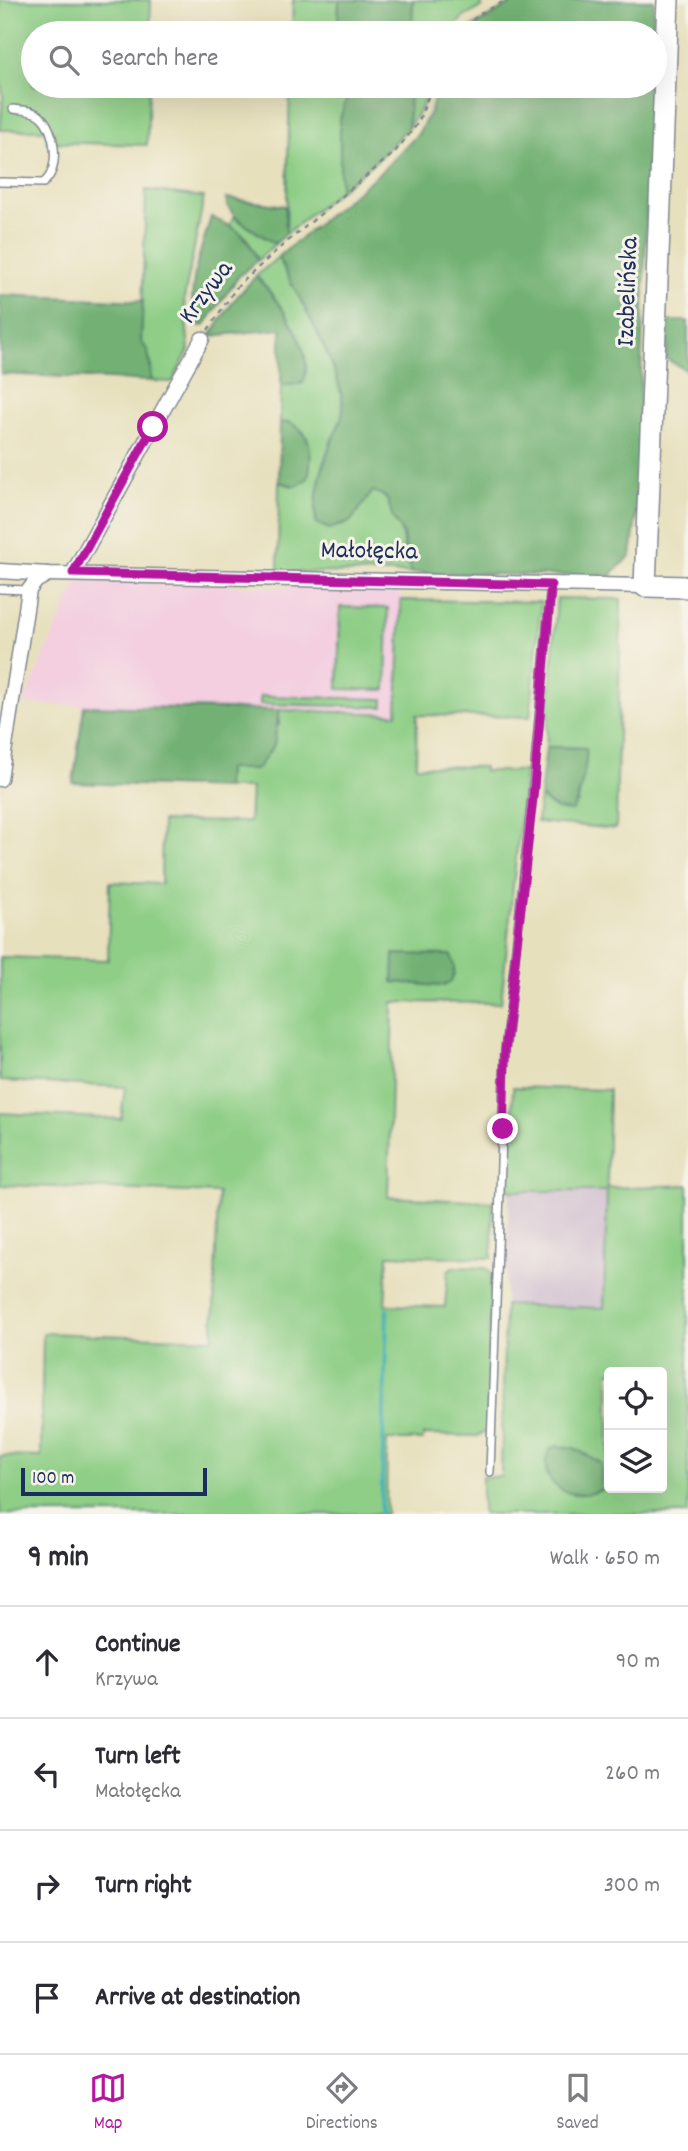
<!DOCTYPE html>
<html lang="en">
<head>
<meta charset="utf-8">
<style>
	:root { --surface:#fff; --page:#f2f2f3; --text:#2b2b33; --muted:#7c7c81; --line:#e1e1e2; --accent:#b5179e }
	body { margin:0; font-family:Dekko,sans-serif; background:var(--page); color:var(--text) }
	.controls { position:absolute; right:21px; bottom:21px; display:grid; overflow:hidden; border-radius:7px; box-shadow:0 7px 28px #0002 }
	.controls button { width:63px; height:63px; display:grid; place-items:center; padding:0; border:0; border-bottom:2px solid var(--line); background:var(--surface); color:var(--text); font:35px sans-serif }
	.scale { position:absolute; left:21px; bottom:18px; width:186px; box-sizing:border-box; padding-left:7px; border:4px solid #1b2f5e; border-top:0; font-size:19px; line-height:24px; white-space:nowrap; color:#1b2f5e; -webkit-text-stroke:5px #f7f3e8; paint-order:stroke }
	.stop { position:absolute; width:21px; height:21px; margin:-16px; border:5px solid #b5179e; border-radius:50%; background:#fff }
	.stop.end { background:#b5179e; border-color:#fff; box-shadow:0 2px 7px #0008 }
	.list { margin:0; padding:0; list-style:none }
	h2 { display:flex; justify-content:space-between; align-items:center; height:91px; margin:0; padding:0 28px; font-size:30px }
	h2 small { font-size:23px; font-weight:400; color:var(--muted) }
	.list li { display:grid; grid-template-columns:46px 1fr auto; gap:21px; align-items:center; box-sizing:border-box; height:112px; padding:0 28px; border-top:2px solid var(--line) }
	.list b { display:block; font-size:26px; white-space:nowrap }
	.list p { margin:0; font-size:23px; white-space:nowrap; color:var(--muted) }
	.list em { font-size:23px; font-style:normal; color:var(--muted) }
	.icon { flex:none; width:38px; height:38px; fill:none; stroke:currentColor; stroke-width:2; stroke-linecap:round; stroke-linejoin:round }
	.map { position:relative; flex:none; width:688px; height:1514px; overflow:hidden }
	.search { position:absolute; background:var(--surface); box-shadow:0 7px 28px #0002; left:21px; right:21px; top:21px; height:77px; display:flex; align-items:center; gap:18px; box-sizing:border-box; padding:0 24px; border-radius:38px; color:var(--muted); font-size:26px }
	.sheet { height:539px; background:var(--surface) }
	nav { display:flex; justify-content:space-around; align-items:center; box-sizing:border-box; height:98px; border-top:2px solid var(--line); background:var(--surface); font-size:19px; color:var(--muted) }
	nav a { display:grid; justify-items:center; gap:4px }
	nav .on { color:var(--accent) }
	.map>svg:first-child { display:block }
	.built { fill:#f3cfe0 }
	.industrial { fill:#cfbdcf }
	.green { fill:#8ece86; stroke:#547e72; stroke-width:2; fill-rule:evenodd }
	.forest { fill:#72b173; stroke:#467068; stroke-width:2 }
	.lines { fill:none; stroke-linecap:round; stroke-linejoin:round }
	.stream { stroke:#3eaeba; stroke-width:3.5 }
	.lane-casing { stroke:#81888e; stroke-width:10 }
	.street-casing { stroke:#81888e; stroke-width:17 }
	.secondary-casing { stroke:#81888e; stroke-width:24 }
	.path { stroke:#81888e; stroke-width:2.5; stroke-dasharray:5 5; stroke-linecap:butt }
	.lane { stroke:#fff; stroke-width:7 }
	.street { stroke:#fff; stroke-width:14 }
	.secondary { stroke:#fff; stroke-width:21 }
	.route { stroke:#b5179e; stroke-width:9 }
	.labels { text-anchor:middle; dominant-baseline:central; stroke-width:6; stroke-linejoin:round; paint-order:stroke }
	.street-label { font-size:26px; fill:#1b2f5e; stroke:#f7f3e8 }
</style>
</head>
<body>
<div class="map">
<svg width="688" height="1514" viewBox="0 0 688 1514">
	<rect width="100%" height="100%" fill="#f7f3e8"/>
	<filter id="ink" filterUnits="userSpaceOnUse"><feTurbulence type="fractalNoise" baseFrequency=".0143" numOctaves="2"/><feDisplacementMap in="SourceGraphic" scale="14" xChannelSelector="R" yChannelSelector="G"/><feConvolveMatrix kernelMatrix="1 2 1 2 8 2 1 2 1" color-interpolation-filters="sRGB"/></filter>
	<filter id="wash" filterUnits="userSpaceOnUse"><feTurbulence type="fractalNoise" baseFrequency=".00686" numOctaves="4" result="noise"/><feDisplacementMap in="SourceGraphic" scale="28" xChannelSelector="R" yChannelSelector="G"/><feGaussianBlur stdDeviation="1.57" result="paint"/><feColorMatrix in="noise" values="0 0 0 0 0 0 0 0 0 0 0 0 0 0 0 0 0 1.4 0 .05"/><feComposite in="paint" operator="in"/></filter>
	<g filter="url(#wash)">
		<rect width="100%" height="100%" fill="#e7e0bd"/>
		<polygon class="built" points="77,581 401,590 398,714 23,704"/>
		<polygon class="industrial" points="509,1191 607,1191 604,1309 505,1305"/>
		<g class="green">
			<polygon points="0,0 151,0 150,33 33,33 33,86 149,86 147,145 47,142 47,130 0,130 3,96 0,77"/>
			<polygon points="293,0 339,0 338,27 340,33 292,33"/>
			<polygon points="413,0 481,0 482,7 464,17 446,33 412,33"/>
			<polygon points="290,86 351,86 340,119 340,190 286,234"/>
			<polygon points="410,86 428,86 422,107 408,128"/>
			<polygon points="146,190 204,197 184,299 189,350 172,382 152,381 151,363 141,342"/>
			<polygon points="233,217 275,244 258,260 247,238 230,226"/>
			<path d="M 278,257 C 296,294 343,370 343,409 C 343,420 334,434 330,444 C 321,469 314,496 316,523 C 353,534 353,516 372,490 C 406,501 398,548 412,573 L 278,572 L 279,482 L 292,486 L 308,440 C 303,428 293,422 280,423 L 281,386 L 303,383 L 294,329 L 271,293 L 256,276 Z"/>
			<path d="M 557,598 L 621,599 L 616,829 L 537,822 L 540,797 L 549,805 L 578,803 C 580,784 587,767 586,748 L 546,747 Z"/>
			<polygon points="401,600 541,602 530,717 417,715 416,766 484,767 484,771 525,771 501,1003 393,1002 388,1197 493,1202 492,1258 388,1255 385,1305 445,1307 448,1271 452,1267 486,1268 491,1273 487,1431 478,1436 423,1435 423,1440 387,1440 386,1514 0,1514 0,1456 41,1457 43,1333 213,1339 218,1193 0,1185 0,1113 121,1119 125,1087 0,1081 0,957 108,960 110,882 161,884 162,821 249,822 251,788 226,788 226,769 279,725 279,710 397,714"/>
			<polygon points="340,607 388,608 386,690 338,689"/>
			<polygon points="260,696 383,699 383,707 260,704"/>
			<path d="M 513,1087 L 609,1090 L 607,1188 L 688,1185 L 688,1514 L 482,1514 L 482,1477 L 501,1477 L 505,1305 L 604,1308 L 607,1191 L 509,1191 ZM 609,1372 L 662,1372 L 662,1488 L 609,1488 ZM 566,1446 L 601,1463 L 596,1492 C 568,1497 564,1493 546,1474 Z"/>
		</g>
		<g class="forest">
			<polygon points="339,0 413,0 412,33 340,33 338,27"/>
			<polygon points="517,0 654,0 653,33 462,33"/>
			<polygon points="351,86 410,86 408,128 377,160 340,190 340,119"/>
			<path d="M 438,86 L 651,86 L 636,517 L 631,556 L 614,571 L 612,576 L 412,573 C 405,560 406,548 403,534 C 401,527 393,522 392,515 C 388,501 389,496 373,491 L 350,522 L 329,529 L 316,523 C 314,496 321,469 331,444 C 334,434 343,420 343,409 C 343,370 296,294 278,257 L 383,170 L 418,134 L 431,110 Z"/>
			<path d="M 226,198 L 285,206 L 286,234 L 275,244 C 259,232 226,218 226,198 Z"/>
			<path d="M 211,217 C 239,230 244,231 258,260 L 239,276 L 204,326 L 197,325 C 184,292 201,250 211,217 Z"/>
			<path d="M 256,276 C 278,300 317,350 303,383 L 281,386 L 281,329 L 210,336 L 234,300 Z"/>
			<polygon points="0,295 143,301 141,341 148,351 152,381 1,374"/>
			<polygon points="669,321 688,321 688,371 666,359"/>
			<path d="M 289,422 C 313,434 313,454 308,478 L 297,486 L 279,482 L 280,423 Z"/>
			<polygon points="84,706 279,710 274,745 257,769 227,769 226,788 73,783"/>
			<path d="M 546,747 L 586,748 C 588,760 579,804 571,811 L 556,809 L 540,797 Z"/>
			<path d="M 394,954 L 451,955 C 455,966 456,973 450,983 L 439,986 L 393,982 Z"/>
			<path d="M 557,1446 L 574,1448 L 601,1463 L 601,1490 C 571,1503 535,1485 549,1450 Z"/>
		</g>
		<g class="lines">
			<polyline class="stream" points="381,1514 387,1309"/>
		</g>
	</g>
	<g filter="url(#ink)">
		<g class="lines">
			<defs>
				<g id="lane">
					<path d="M 0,182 L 43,183 C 61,171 56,129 40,116 C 33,110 22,110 13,109"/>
					<polyline points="0,589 29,590"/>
					<polyline points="490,1472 505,1051 532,797 551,585"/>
				</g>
				<g id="street">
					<polyline points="0,571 48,574 645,586"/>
					<polyline points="73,573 202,339"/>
					<polyline points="0,779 29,590 36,581 48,574"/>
				</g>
				<polyline id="secondary" points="668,0 645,586 688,587"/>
			</defs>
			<use href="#lane" class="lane-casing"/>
			<use href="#street" class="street-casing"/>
			<use href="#secondary" class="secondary-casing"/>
			<g class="path">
				<polyline points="457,33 480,14 507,0"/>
				<polyline points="208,330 236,288 276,251 394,153 418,123 432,86"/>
			</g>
			<use href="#lane" class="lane"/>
			<use href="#street" class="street"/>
			<use href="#secondary" class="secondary"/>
		</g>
	</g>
	<g class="lines" filter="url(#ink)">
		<polyline class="route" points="153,427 73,573 551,585 533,797 505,1051 503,1129"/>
	</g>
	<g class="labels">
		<g class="street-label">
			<text transform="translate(629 292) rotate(-88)">Izabelińska</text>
			<text transform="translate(207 293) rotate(-53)">Krzywa</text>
			<text transform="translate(369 552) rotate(1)">Małołęcka</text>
		</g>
	</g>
</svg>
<div class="controls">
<button><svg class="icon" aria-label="locate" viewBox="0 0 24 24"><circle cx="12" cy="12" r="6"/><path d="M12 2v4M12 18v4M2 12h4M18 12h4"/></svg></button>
<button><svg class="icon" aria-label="layers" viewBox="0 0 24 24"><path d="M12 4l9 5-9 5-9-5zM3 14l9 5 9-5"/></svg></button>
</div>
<div class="scale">100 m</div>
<div class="stop" style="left:153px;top:427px"></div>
<div class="stop end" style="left:503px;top:1129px"></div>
<div class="search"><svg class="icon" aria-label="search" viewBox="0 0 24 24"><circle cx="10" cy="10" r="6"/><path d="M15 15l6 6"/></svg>Search here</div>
</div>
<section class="sheet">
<h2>9 min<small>Walk · 650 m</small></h2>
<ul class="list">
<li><svg class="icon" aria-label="ahead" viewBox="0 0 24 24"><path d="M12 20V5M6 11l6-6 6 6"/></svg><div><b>Continue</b><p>Krzywa</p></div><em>90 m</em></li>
<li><svg class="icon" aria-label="left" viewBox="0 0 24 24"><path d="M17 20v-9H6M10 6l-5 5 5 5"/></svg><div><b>Turn left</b><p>Małołęcka</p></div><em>260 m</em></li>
<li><svg class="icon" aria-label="right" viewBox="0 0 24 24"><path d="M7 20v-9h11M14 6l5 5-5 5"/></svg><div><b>Turn right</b></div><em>300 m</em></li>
<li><svg class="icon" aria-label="arrive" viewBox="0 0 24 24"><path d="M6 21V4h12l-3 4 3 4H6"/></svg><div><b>Arrive at destination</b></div></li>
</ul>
</section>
<nav>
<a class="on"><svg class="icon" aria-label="map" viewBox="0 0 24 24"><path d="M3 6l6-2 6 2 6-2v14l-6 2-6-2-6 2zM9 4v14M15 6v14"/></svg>Map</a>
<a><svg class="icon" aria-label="directions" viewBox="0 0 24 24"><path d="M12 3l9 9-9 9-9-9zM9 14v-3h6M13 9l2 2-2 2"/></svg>Directions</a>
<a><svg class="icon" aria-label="saved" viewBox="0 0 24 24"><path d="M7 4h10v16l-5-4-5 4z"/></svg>Saved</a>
</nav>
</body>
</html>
